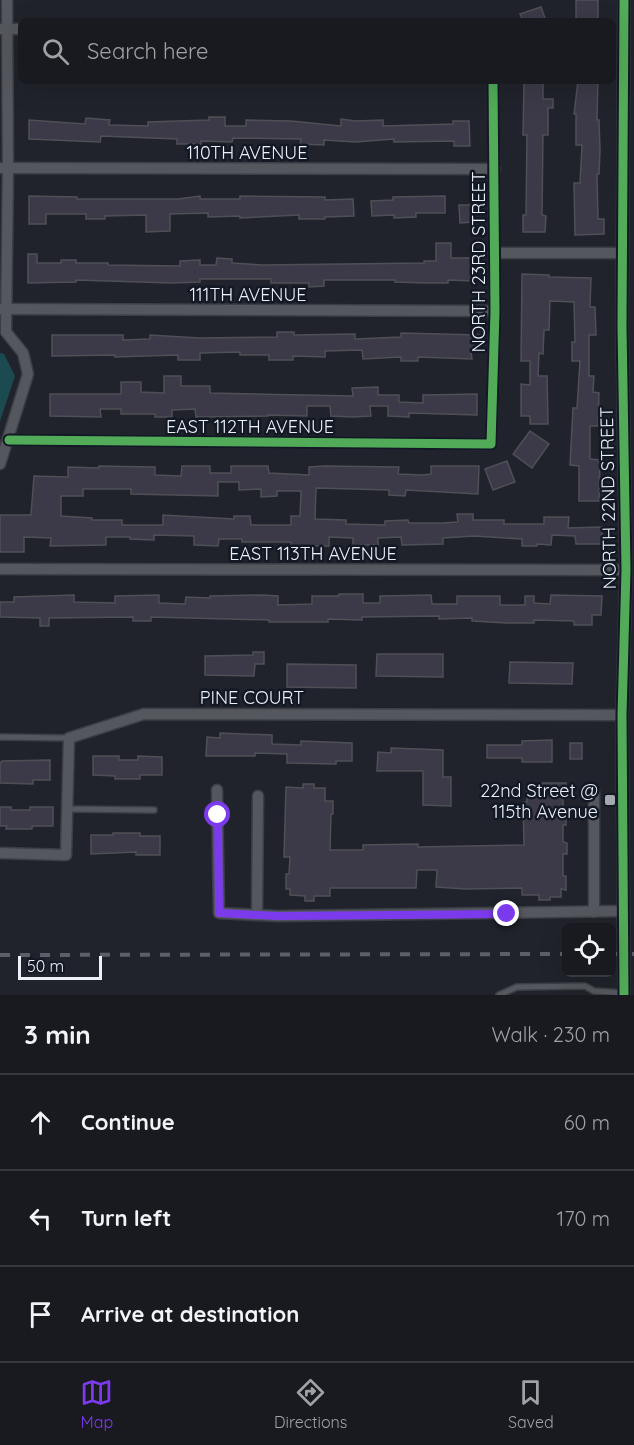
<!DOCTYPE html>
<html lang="en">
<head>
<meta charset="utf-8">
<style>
	:root { --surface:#181a20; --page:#212329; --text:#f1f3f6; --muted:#9fa1a5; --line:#36383e; --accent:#7c3aed }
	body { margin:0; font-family:Quicksand,sans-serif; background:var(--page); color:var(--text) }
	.controls { position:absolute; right:18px; bottom:18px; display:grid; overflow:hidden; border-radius:9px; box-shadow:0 6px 24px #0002 }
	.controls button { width:54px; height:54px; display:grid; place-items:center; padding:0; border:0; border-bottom:2px solid var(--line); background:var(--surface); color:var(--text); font:30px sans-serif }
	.scale { position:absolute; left:18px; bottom:15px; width:84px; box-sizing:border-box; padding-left:6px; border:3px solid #ebf0f9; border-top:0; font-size:16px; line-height:21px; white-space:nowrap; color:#ebf0f9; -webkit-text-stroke:4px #131825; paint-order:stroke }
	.stop { position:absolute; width:18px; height:18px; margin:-14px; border:4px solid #7c3aed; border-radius:50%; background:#fff }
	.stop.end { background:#7c3aed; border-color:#fff; box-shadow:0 2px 6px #0008 }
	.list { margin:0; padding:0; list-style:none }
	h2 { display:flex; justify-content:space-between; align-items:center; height:78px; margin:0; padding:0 24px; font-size:26px }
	h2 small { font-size:20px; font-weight:400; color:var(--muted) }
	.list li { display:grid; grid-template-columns:39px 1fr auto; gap:18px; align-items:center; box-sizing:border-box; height:96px; padding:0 24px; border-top:2px solid var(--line) }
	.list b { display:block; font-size:22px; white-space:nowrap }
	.list em { font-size:20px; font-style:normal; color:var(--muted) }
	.icon { flex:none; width:33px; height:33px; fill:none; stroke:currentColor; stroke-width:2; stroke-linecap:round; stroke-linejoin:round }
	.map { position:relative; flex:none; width:634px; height:995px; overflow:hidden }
	.search { position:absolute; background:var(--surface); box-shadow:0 6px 24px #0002; left:18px; right:18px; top:18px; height:66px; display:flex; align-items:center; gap:15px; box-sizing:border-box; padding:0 21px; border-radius:9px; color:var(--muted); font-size:22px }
	.sheet { height:366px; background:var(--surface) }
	nav { display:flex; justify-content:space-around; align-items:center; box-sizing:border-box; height:84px; border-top:2px solid var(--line); background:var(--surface); font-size:16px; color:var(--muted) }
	nav a { display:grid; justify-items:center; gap:3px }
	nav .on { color:var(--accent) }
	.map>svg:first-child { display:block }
	.water { fill:#1b4b50 }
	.building { fill:#3c3a48; stroke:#4f5056; stroke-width:1.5; fill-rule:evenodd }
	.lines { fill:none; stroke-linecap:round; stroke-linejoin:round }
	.service-casing { stroke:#3c3e45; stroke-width:8 }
	.minor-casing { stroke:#3c3e45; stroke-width:13 }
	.tertiary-casing { stroke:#3c3e45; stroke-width:14 }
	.service { stroke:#54575d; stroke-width:5 }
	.minor { stroke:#54575d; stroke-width:10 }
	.tertiary { stroke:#54575d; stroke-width:12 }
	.rail { stroke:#5d5f66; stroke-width:4; stroke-dasharray:10 10; stroke-linecap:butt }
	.cycleway-casing { stroke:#131825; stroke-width:13 }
	.cycleway { stroke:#51ab58; stroke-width:9 }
	.route { stroke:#7c3aed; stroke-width:8 }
	.poi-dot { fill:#a4a8b1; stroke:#131825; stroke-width:2 }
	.labels { text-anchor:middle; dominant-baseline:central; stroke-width:5; stroke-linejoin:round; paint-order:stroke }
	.street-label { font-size:18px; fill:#ebf0f9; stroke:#131825 }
	.poi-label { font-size:18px; fill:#ebf0f9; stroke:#131825; text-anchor:end }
</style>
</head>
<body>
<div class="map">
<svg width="634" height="995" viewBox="0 0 634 995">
	<rect width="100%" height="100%" fill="#20232b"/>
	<polygon class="water" points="0,353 4,354 15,376 0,421"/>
	<g class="building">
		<rect x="576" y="0" width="22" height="21"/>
		<polygon points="541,7 546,21 523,21 520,14"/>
		<polygon points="524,81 543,81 543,99 553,99 553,108 548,108 548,135 543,135 542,215 546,216 545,232 523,232 523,215 526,215 527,135 523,135"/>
		<polygon points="578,81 598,81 597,120 599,120 600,150 599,174 597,174 598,219 604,219 604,234 575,235 574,183 580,183 582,145 576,145 576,114 574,114"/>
		<polygon points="209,117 225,117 225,126 246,126 246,120 291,121 341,126 341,119 356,121 383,120 383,126 453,124 453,121 469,121 470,146 454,146 454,141 394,142 394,139 355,142 324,140 324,145 300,144 301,139 233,138 232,142 201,141 201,144 177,144 177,139 101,136 100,142 29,139 29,120 85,124 86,118 110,120 109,125 148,126 148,122 209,120"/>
		<polygon points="29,196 77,197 77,199 178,199 200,196 200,199 240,199 240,196 325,197 325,200 353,199 354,216 325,217 325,219 299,219 299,215 240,218 240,216 208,217 208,213 170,214 170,231 146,232 146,215 105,216 105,219 86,219 86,214 46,214 46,224 29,224"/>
		<polygon points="445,196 445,213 416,213 416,217 394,218 394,215 372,216 371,201 393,200 393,197"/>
		<polygon points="459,205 472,205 473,222 460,223"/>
		<polygon points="436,243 451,243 451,258 472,258 472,281 448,280 448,283 425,283 395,282 395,280 324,280 324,286 309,287 309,283 271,283 271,279 200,279 200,282 171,283 76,280 76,282 28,283 28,254 37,254 37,263 61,263 61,260 76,260 76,263 108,263 108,265 180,266 180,261 200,260 200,265 216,265 217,258 232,259 232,263 262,265 424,263 424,261 436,261"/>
		<polygon points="522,274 549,275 549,277 591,278 590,307 595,307 596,335 589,335 589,376 594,376 593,392 599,393 598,426 590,426 590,459 600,460 599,501 579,501 579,466 570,465 573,408 577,408 580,361 572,361 572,342 575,342 574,302 550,301 549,330 544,330 543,354 539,353 538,376 547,376 548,424 530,424 530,416 521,416 521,384 530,385 530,361 521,361"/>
		<polygon points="277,332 294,332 294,335 355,334 355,339 401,337 401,333 479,335 479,351 471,351 472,359 418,357 418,361 401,361 401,357 363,359 362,350 325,351 325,357 293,356 293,360 269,360 269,355 240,355 240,352 200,353 200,360 178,360 178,355 115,357 115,355 52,356 52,335 123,335 123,340 150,339 150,335 200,338 277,337"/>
		<polygon points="164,376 181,376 181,386 210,386 210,393 353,396 352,388 378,387 378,395 399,395 399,402 423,403 423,395 477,394 477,415 409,413 409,417 388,416 388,406 370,406 371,416 353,417 331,416 330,406 307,406 307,416 268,415 268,416 196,417 195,409 172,410 172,417 155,417 155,414 121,414 121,409 100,409 101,417 50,416 50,394 121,394 121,382 141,382 141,392 164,393"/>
		<polygon points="530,431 549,444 532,468 513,454"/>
		<polygon points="507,461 515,482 493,490 485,469"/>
		<path d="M 99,466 L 155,467 L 155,475 L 181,476 L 182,466 L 210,466 L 210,473 L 231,473 L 231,466 L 268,466 L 269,473 L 309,475 L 309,467 L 325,466 L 399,467 L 398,474 L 423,475 L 431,474 L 431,466 L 479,466 L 478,494 L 406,490 L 405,496 L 389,495 L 389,490 L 316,488 L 315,519 L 346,520 L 346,524 L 385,525 L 385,521 L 408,520 L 409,523 L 442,523 L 458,522 L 457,514 L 473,514 L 473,520 L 504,520 L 504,524 L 544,524 L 544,517 L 569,517 L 568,528 L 602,527 L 602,544 L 576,544 L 575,536 L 552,535 L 551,545 L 537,544 L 537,546 L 522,546 L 522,539 L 474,536 L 443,538 L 443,544 L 402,545 L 401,537 L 378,538 L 378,545 L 353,545 L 353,538 L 329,537 L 329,546 L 291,546 L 291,542 L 242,542 L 242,539 L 219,539 L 218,546 L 194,545 L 194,536 L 154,535 L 154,540 L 130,539 L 130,537 L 106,537 L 106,545 L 50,546 L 51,538 L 24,537 L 24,552 L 0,552 L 0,515 L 31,515 L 34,476 L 68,477 L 68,467 L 99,468 ZM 218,482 L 239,482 L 239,490 L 261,489 L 261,497 L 277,496 L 277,491 L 301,491 L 300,516 L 291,516 L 291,525 L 251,525 L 250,516 L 234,516 L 234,519 L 163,515 L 163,525 L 122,525 L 122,520 L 92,520 L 92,518 L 61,516 L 61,496 L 83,496 L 83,489 L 131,489 L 131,494 L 218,496 Z"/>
		<polygon points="339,594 363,594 363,603 380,603 380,596 431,595 432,604 457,604 457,596 500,596 500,605 525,605 525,596 534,596 534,603 550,604 551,595 602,596 601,615 592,615 592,625 574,625 574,621 534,620 534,623 507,623 472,621 472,618 439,619 439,616 362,617 362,620 328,619 328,622 269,622 269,620 151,617 151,621 133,621 133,617 49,618 49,626 40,626 40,618 0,617 0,602 14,602 14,597 74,595 74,602 115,603 115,596 159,595 159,603 185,604 186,597 210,598 210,596 262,595 278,596 278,605 312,604 312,596 339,596"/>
		<polygon points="253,652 264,652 264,664 255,664 254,676 205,675 205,656 253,655"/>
		<polygon points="377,654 443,654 443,677 376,676"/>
		<polygon points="510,662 573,663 572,684 509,683"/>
		<polygon points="287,664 356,665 356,688 287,687"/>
		<polygon points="220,733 272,735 272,744 301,745 301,741 352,743 352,761 336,761 336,764 287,763 287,754 255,753 255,756 206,756 207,737 220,738"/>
		<polygon points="552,740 552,762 522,762 522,758 487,758 487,745 522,745 522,741"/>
		<rect x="570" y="743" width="12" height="16"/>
		<polygon points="391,748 443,750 443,777 451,777 451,806 423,805 423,771 377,771 378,752 391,753"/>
		<polygon points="93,756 119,756 119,760 138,760 138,756 162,757 162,775 140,775 140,779 115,779 115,776 93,775"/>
		<polygon points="50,760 50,780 33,780 33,784 0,783 0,763 2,761"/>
		<polygon points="542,783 566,783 566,795 563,795 563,814 566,814 566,825 563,825 563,842 567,843 567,854 563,854 563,876 566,876 566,890 561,889 561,897 550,897 550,900 539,900 539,895 522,895 522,888 466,889 436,887 437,870 417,870 416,888 330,888 330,896 314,896 314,901 305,901 305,896 290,895 290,889 286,889 286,874 289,874 290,857 284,857 286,787 303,788 303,784 314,784 314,788 325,788 325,801 333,801 333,814 331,814 330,850 363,850 363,845 418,844 418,847 524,845 523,802 527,802 527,789 542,789"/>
		<polygon points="0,807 11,807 11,810 30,810 30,807 53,807 53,826 32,826 32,829 6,829 7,826 0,826"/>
		<polygon points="113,833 140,833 140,836 160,836 160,855 136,855 136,852 91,854 91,835 113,835"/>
	</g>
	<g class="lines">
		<defs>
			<g id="service">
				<polyline points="0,737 69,738"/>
				<polyline points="67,809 154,810"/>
				<polyline points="499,995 517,987 585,986 594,991 624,993"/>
			</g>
			<g id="minor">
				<polyline points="0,29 21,29"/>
				<polyline points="0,168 495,169"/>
				<polyline points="494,253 622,253"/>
				<polyline points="0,309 495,311"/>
				<polyline points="9,440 491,444 495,311 493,81"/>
				<polyline points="0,464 28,374 23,353 6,332 8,168 7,0"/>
				<polyline points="0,569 626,570"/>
				<polyline points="217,790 219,913 278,916 624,911"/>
				<polyline points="594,792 594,912"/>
				<polyline points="0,853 66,855 69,738 144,714 622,715"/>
				<polyline points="257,915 258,796"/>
			</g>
			<polyline id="tertiary" points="624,0 622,326 626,570 622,715 624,995"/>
		</defs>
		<use href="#service" class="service-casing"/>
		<use href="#minor" class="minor-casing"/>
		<use href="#tertiary" class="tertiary-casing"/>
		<use href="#service" class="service"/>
		<use href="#minor" class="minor"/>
		<use href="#tertiary" class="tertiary"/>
		<g class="rail">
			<polyline points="612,954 634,954"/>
			<polyline points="0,955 566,954"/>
		</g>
		<defs>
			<g id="cycleway">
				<polyline points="624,0 622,326 626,570 622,715 624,995"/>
				<polyline points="9,440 491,444 495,311 493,81"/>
			</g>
		</defs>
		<use href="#cycleway" class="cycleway-casing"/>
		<use href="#cycleway" class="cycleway"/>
	</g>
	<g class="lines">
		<polyline class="route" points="218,815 219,913 278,916 507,914"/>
	</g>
	<rect class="poi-dot" x="604" y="794" width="12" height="12" rx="3"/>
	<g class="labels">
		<g class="street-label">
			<text x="247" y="152">110TH AVENUE</text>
			<text transform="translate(478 262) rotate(-90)">NORTH 23RD STREET</text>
			<text x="248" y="294">111TH AVENUE</text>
			<text x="250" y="426">EAST 112TH AVENUE</text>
			<text transform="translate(608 498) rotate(-91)">NORTH 22ND STREET</text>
			<text x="313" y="553">EAST 113TH AVENUE</text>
			<text x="252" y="697">PINE COURT</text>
		</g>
		<g class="poi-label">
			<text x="598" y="790">22nd Street @<tspan x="598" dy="21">115th Avenue</tspan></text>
		</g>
	</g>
</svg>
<div class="controls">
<button><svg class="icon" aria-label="locate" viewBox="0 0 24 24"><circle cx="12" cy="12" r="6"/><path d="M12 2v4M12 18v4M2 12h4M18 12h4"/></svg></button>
</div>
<div class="scale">50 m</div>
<div class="stop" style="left:218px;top:815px"></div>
<div class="stop end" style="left:507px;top:914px"></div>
<div class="search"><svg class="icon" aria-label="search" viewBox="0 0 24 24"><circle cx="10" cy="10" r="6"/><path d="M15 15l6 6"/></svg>Search here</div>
</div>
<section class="sheet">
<h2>3 min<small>Walk · 230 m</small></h2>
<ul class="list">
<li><svg class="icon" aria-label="ahead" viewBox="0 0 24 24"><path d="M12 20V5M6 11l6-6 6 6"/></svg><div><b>Continue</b></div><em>60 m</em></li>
<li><svg class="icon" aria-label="left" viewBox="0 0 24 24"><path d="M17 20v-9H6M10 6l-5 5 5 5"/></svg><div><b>Turn left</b></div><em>170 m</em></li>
<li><svg class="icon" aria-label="arrive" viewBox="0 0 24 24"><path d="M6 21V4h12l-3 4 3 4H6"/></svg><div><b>Arrive at destination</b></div></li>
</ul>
</section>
<nav>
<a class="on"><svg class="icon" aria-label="map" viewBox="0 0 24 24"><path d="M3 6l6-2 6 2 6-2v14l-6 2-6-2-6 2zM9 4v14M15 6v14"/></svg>Map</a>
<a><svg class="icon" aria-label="directions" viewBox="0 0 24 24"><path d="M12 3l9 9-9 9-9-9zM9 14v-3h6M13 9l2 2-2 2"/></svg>Directions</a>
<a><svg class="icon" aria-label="saved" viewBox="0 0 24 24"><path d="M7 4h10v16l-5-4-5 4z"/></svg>Saved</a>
</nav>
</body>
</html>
